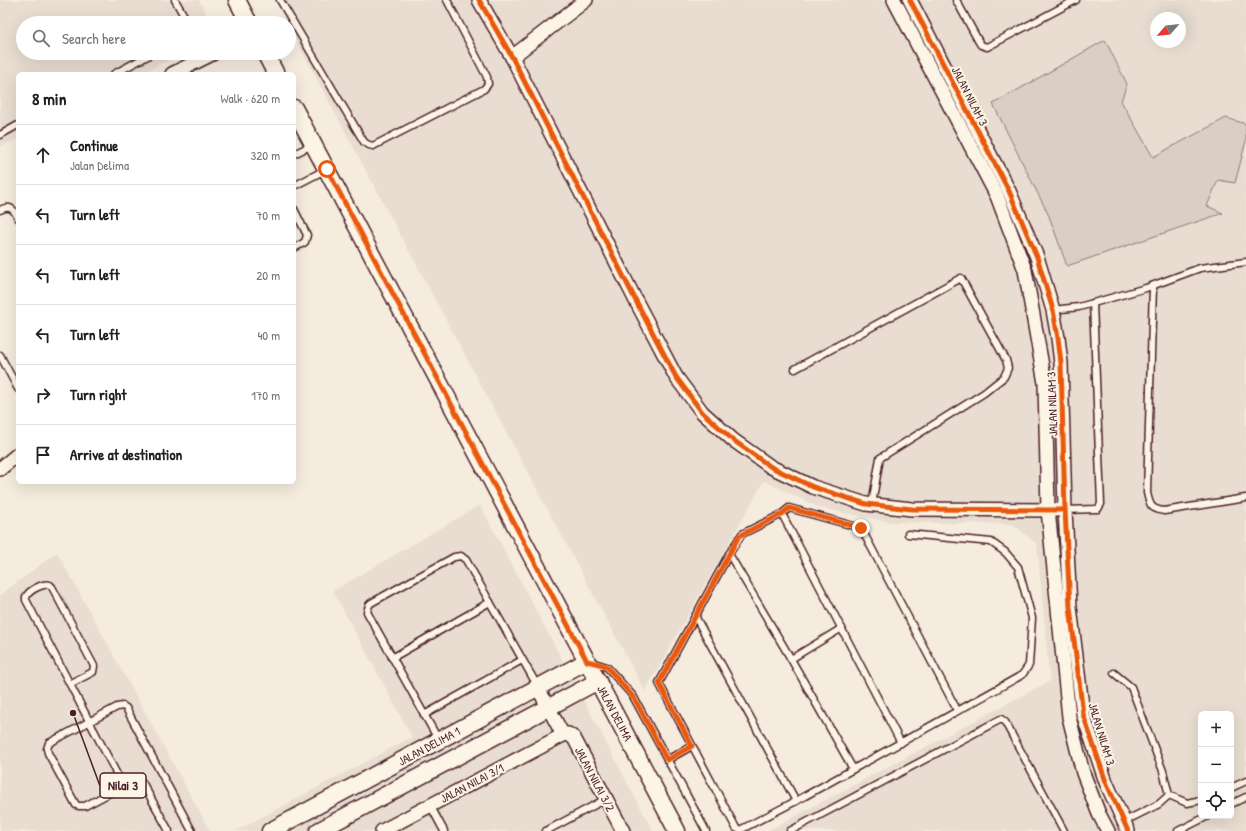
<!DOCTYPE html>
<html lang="en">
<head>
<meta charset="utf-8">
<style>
	:root { --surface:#fff; --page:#f6f6f6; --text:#202124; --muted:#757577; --line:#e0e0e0 }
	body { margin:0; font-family:"Patrick Hand",sans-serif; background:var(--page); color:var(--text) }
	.controls { position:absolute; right:12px; bottom:12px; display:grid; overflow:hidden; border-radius:6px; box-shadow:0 4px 16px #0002 }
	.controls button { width:36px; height:36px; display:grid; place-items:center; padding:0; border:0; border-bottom:1px solid var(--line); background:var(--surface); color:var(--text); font:20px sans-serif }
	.compass { position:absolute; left:1150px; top:12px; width:36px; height:36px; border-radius:50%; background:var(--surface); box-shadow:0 4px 16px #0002; rotate:242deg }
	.stop { position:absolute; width:12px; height:12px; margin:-9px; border:3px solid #ea580c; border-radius:50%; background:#fff }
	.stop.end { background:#ea580c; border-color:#fff; box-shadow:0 1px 4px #0008 }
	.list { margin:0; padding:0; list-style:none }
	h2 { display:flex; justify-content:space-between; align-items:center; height:52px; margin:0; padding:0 16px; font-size:17px }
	h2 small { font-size:13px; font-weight:400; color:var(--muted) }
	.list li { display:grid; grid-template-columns:26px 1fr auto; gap:12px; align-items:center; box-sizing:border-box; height:60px; padding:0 16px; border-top:1px solid var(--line) }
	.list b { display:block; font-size:15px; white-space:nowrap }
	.list p { margin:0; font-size:13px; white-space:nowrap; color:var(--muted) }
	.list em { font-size:13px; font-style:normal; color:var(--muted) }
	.icon { flex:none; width:22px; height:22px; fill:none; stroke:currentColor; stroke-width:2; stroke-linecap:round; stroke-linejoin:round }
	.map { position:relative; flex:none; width:1246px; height:831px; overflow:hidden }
	.search { position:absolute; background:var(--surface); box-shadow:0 4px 16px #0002; left:16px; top:16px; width:280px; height:44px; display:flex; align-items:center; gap:10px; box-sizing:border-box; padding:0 14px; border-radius:22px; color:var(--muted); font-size:15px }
	.panel { position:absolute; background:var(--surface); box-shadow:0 4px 16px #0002; left:16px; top:72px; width:280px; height:412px; border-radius:6px }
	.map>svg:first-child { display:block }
	.built { fill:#e8ddd0; fill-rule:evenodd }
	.green { fill:#dbcec4; stroke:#927678 }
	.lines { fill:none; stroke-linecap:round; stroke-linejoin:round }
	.service-casing { stroke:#4a1f2b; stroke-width:9 }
	.minor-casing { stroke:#4a1f2b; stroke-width:16 }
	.tertiary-casing { stroke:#4a1f2b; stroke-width:19 }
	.service { stroke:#fcf5e5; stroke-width:6 }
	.minor { stroke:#fcf5e5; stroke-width:13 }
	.tertiary { stroke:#fcf5e5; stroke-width:16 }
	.cycleway-casing { stroke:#fcf5e5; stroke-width:8 }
	.cycleway { stroke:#e8590c; stroke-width:5 }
	.route { stroke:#ea580c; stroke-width:5 }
	.labels { text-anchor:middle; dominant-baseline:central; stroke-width:4; stroke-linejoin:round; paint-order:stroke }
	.street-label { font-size:12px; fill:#4a1f2b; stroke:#fcf5e5 }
	.leader { fill:none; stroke:#4a1f2b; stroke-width:1.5 }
	.callout-dot { fill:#4a1f2b; stroke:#fcf5e5; stroke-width:1.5 }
	.callout { fill:#fcf5e5; stroke:#4a1f2b; stroke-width:1.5 }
	.callout-label { font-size:13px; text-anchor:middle; font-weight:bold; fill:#4a1f2b }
</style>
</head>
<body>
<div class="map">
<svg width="1246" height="831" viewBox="0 0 1246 831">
	<rect width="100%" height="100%" fill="#f5ecde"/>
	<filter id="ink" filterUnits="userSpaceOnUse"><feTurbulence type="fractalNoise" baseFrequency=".025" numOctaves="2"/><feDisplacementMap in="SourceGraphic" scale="8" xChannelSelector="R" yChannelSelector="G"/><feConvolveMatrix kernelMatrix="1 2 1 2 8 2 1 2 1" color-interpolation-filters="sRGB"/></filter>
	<g filter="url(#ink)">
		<g class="built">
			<polygon points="0,0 199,0 211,23 23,23 23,53 181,53 141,74 18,74 18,138 0,147"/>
			<path d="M 275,0 L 1246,0 L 1246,831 L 767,831 L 1050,681 L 1037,544 L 1012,524 L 890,522 L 820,508 L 764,481 L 645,691 L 289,27 L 289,23 L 287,23 ZM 1156,18 L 1180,18 L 1180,42 L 1156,42 ZM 1201,714 L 1231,714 L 1231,816 L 1201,816 Z"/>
			<polygon points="480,505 653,831 236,831 412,737 333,591"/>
			<polygon points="57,552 210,831 0,831 0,595"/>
		</g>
		<polygon class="green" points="1105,40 1127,84 1121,101 1153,157 1226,118 1246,124 1246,141 1235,183 1218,180 1207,206 1223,213 1067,266 1049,216 993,104"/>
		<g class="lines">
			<defs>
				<g id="service">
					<polyline points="175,0 188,23"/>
					<polyline points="280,0 364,142 369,145 373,146 484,89 488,84 487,77 447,0"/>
					<polyline points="956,0 979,42 981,45 987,47 1076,0"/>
					<polyline points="114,74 153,53"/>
					<polyline points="0,135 18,125"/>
					<polyline points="294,154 312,145"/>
					<polyline points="294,186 325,170"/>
					<polyline points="294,209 307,235 305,242 294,248"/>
					<path d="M 0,210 C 10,205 14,209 18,218"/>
					<path d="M 1153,286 L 1147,493 C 1150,506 1151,509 1164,511 L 1246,498"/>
					<polyline points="1053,310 1079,307 1146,288 1200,268 1246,262"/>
					<polyline points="0,355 18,389"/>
					<polyline points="795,369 961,278 1006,360 1008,368 1004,377 984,393 880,458 872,504"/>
					<polyline points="1065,510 1096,509 1098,509 1101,504 1093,303"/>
					<polyline points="782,514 901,743"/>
					<polyline points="729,554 659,683 736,828 740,830 796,801 1022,675 1029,665 1032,618 1018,567 1005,552 991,542 908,534"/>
					<polyline points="695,616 796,801"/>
					<polyline points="392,658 490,602"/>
					<polyline points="791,659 842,628"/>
					<polyline points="591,662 607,667 633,696 706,831"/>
					<polyline points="1114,673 1131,687 1163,771 1169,795 1159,804 1123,822"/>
					<path d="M 70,684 L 91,673 L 93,672 L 94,666 L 52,587 L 50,585 C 43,583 29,590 26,597 L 26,600 L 123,786 L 136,780 L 142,782 L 169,831"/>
					<polyline points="424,715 522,660"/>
					<polyline points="438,739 367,612 369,605 371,603 454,557 461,556 466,560 538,687"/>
					<polyline points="667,760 692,746"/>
					<polyline points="853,769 791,659 729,554 742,534 782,514 789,508 861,528 957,710"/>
					<polyline points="123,786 85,806 79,806 76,805 48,753 47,749 49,743 117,707 123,706 126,708 192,831"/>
					<polyline points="1231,788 1246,781"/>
					<polyline points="1169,795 1187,803 1201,800"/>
					<polyline points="1231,804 1246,797"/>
					<polyline points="430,805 444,831"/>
					<polyline points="546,831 606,799"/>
					<polyline points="790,831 1001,719 1005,722 1064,831"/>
					<polyline points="1178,831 1208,816"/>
				</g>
				<g id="minor">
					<polyline points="479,0 512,57 636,301 676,377 702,412 733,440 771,467 813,487 866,504 912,509 1057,510"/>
					<polyline points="894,0 997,196 1025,270 1033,315 1045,383 1048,510 1069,717 1083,773 1099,814 1108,831"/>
					<polyline points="910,0 1009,191 1037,257 1053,310 1058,338 1061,363 1065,510 1070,607 1083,714 1106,782 1128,831"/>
					<polyline points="512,57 586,0"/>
					<polyline points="172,74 214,53"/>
					<polyline points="0,469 18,454"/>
					<polyline points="538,688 563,735"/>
					<polyline points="382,831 565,734 568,734 574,738 623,831"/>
				</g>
				<g id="tertiary">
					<polyline points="237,0 249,23"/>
					<polyline points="265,53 276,74"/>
					<polyline points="294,108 677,831"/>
					<polyline points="270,831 587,661"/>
					<polyline points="318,831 598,681"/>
				</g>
			</defs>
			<use href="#service" class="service-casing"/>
			<use href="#minor" class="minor-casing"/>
			<use href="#tertiary" class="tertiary-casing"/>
			<use href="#service" class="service"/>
			<use href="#minor" class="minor"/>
			<use href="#tertiary" class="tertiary"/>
			<defs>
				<g id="cycleway">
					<polyline points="479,0 512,57 636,301 676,377 702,412 733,440 771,467 813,487 866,504 912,509 1065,510"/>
					<polyline points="910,0 1009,191 1037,257 1053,310 1058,338 1061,363 1065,510 1070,607 1083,714 1106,782 1128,831"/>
				</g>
			</defs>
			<use href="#cycleway" class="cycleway-casing"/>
			<use href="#cycleway" class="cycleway"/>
		</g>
	</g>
	<g class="lines" filter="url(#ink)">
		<polyline class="route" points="327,169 587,661 603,665 607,667 634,698 667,760 692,746 659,683 739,536 782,514 789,508 861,528"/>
	</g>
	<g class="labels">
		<g class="street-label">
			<text transform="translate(970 96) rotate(63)">JALAN NILAM 3</text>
			<text transform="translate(1052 404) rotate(-92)">JALAN NILAM 3</text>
			<text transform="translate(615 713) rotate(62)">JALAN DELIMA</text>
			<text transform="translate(1102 734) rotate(73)">JALAN NILAM 3</text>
			<text transform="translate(429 746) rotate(-28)">JALAN DELIMA 1</text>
			<text transform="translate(595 779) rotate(62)">JALAN NILAI 3/2</text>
			<text transform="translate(472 783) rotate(-28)">JALAN NILAI 3/1</text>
		</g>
	</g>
	<path class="leader" d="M73 713L100 786"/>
	<circle class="callout-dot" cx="73" cy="713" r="4"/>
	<rect class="callout" x="100" y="773" width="46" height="25" rx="4"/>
	<g class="callout-label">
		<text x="123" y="790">Nilai 3</text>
	</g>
</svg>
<div class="controls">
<button>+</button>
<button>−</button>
<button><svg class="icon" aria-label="locate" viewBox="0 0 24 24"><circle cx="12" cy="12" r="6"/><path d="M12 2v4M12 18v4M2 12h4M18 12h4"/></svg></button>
</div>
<svg class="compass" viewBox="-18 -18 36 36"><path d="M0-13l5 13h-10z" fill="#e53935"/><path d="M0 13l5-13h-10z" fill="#757577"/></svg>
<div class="stop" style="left:327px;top:169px"></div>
<div class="stop end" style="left:861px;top:528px"></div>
<div class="search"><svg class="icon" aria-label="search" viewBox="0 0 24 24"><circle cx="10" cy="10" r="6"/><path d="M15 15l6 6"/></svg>Search here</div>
<section class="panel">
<h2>8 min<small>Walk · 620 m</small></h2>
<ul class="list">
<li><svg class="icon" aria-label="ahead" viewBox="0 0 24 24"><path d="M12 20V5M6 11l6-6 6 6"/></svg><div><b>Continue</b><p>Jalan Delima</p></div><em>320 m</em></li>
<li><svg class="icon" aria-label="left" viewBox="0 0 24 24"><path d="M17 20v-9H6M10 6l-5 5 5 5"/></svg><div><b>Turn left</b></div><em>70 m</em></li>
<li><svg class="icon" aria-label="left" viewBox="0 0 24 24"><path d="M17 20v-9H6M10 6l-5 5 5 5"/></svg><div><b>Turn left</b></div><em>20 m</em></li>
<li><svg class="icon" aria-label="left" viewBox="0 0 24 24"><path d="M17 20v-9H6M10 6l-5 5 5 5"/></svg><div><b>Turn left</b></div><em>40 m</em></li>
<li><svg class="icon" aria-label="right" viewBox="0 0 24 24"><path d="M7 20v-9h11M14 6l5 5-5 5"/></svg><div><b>Turn right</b></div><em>170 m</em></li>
<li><svg class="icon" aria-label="arrive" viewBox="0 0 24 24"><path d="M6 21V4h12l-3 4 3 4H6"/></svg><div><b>Arrive at destination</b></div></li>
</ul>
</section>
</div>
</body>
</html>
